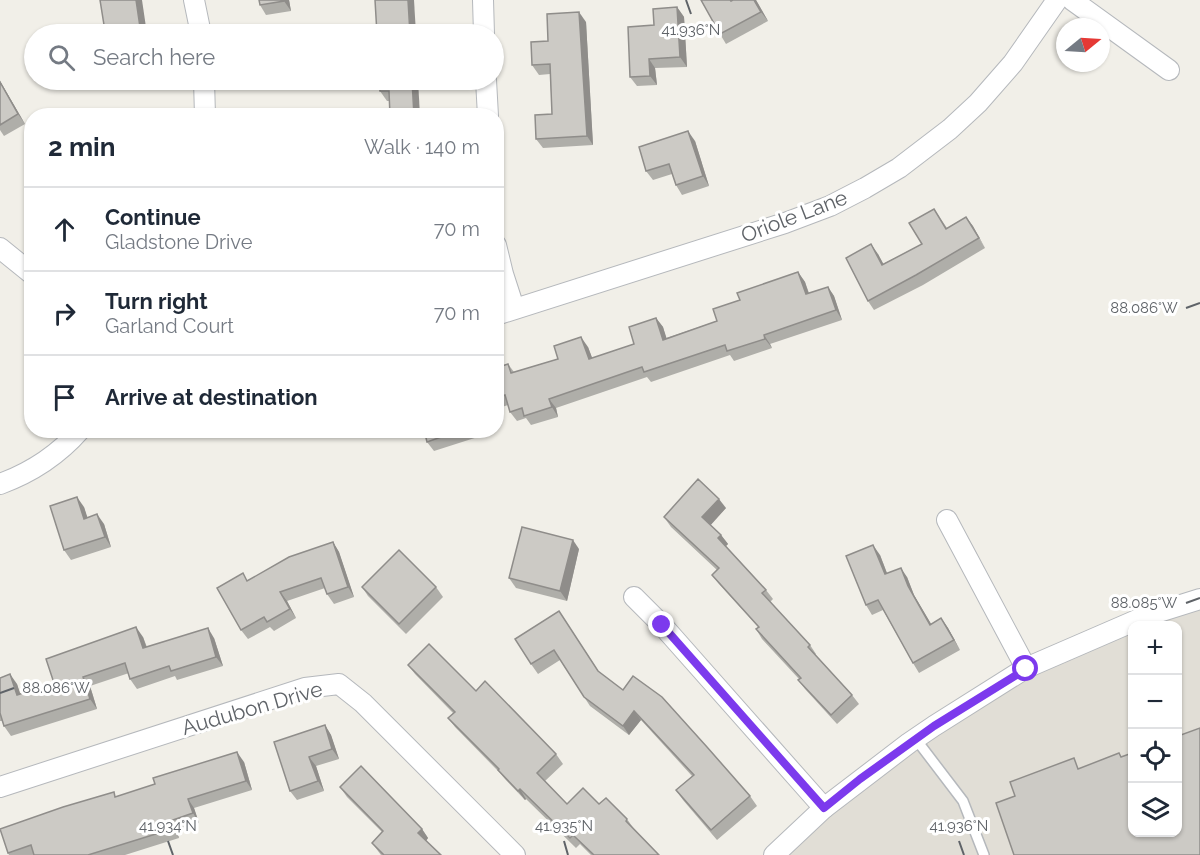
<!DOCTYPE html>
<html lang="en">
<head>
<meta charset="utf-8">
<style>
	:root { --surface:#fff; --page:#f6f6f7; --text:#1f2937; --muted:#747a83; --line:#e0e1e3 }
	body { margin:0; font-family:Raleway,sans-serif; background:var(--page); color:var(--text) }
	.controls { position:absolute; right:18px; bottom:18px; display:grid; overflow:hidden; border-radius:12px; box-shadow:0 2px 4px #0004 }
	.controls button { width:54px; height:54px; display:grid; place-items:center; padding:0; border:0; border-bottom:2px solid var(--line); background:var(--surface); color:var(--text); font:30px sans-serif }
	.compass { position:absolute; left:1056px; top:18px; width:54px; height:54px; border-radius:50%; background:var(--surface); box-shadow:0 2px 4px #0004; rotate:72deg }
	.stop { position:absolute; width:18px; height:18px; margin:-14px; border:4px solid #7c3aed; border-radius:50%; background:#fff }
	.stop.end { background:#7c3aed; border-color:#fff; box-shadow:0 2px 6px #0008 }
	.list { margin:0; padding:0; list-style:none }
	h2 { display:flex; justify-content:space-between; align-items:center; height:78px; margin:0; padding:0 24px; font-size:26px }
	h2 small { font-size:20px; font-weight:400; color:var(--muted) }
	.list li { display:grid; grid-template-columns:39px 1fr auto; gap:18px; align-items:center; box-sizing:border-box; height:84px; padding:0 24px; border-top:2px solid var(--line) }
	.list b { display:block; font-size:22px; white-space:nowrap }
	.list p { margin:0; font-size:20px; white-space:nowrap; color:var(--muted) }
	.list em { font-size:20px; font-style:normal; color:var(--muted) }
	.icon { flex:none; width:33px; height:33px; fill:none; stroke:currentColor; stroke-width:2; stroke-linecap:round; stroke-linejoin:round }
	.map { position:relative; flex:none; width:1200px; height:855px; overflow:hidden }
	.search { position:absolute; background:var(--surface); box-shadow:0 2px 4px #0004; left:24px; top:24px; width:480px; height:66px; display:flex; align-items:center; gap:15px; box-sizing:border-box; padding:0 21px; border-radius:33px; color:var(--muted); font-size:22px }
	.panel { position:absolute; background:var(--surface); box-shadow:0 2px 4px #0004; left:24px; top:108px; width:480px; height:330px; border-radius:24px }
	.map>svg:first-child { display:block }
	.education { fill:#e1ded6 }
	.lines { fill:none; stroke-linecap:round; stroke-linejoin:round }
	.lane-casing { stroke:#b5b8bc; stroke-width:12 }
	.street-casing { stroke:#b5b8bc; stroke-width:22 }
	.lane { stroke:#fff; stroke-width:9 }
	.street { stroke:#fff; stroke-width:20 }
	.wall { fill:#afaea9 }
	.shaded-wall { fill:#8f8d8a }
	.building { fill:#cccac5; stroke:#8f8d8a; stroke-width:1.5 }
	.route { stroke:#7c3aed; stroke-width:8 }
	.ticks { fill:none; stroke:#5f6368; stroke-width:2 }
	.labels { text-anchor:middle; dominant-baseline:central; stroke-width:6; stroke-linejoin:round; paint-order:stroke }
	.street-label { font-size:21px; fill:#5f6368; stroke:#fff }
	.ticks-label { font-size:15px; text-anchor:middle; fill:#5f6368; stroke:#fff; stroke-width:6; stroke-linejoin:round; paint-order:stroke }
</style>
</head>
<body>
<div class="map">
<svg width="1200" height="855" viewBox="0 0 1200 855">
	<rect width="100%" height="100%" fill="#f1efe8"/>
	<polygon class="education" points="1200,609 1200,855 789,855 820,824 917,748 1029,676 1132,632 1132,832 1178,832 1178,626 1149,625"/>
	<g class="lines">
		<defs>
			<polyline id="lane" points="915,738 963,801 984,855"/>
			<g id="street">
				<polyline points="194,0 201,34"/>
				<polyline points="483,0 484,34"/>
				<polyline points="1072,0 1169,70"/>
				<polyline points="204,80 205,116"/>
				<polyline points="486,80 488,116"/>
				<polyline points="496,245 503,274 514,308"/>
				<polyline points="0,248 32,274"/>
				<polyline points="496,315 785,223 830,206 865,188 899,168 950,129 978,103 1013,63 1057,0"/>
				<path d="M 0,484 C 30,473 59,454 80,430"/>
				<polyline points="947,520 1026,668"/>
				<polyline points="634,597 662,625 824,808"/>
				<polyline points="0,787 305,688 339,684 363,703 515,855"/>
				<polyline points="774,855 824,808 909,743 934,726 1026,668 1146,616 1200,599"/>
			</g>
		</defs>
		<use href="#lane" class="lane-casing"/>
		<use href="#street" class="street-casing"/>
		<use href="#lane" class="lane"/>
		<use href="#street" class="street"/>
	</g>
	<g class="wall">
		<polygon points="259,0 289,0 291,11 266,15 260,5"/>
		<polygon points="701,0 756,0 768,21 726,44 720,34"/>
		<polygon points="677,7 684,17 687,67 655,68 657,85 637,86 630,77 654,25"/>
		<polygon points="586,22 593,145 543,148 536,139 552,114 550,74 539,75 532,65 548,41"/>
		<polygon points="109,80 129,80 111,82"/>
		<polygon points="418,80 389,101 387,101 380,91"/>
		<polygon points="0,81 25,124 4,136 0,130"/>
		<polygon points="695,141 709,186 682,195 676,185 672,174 653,180 646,171"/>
		<polygon points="934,209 947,228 966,217 985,248 923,285 874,310 868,301 878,254 883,264 922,244"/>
		<polygon points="798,272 805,282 809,293 828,287 834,296 842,320 770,344 772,348 734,361 730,355 651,382 647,377 556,408 558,417 531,425 526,418 517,421 510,412 508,405 502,407 496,399 496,368 508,364 514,372 558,359 588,347 592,358 634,344 656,318 663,327 666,338 717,321 740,300"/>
		<polygon points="424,430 482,430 484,435 434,451 427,442"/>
		<polygon points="84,507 87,518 104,524 111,547 71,560 64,550"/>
		<polygon points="726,508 710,525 721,535 728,544 726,546 766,590 773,599 770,602 810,645 816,654 815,655 852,695 859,704 837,724 805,689 798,680 799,679 762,639 756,629 758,627 719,584 712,575 717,570 671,527 664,517"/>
		<polygon points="333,542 339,552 354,597 334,604 327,594 325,588 287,601 296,618 274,631 270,627 248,639 241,630 248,580"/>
		<polygon points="579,549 567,601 516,588 509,578"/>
		<polygon points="880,555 887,573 907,577 914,595 931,624 941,618 948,628 960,650 919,673 913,663 883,610 872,615 866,605"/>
		<polygon points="362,587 436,587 443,597 406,634 368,596"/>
		<polygon points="559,611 599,672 750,796 757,806 717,840 683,800 676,790 692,776 641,720 629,735 590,706 560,660 538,674 531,664"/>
		<polygon points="143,637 147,647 214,638 223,666 177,680 175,676 137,689 130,679 129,673 90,686 97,709 11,736 4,726 2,721 0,721 0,678 17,684 20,694 54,683"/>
		<polygon points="408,665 476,691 556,754 563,764 545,781 567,804 599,804 627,819 634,829 659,855 591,855 580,844 576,848 526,799 525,800 505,779 500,773 455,727 448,718 453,713 415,674"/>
		<polygon points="325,725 331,735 339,759 316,766 324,791 297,800 290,791"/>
		<polygon points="244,762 252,790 194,808 199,823 176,830 179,838 125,855 9,855 8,853 117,797"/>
		<polygon points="340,787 422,829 428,838 426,841 441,855 381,855 372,843 382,832 347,797"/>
	</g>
	<g class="shaded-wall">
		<polygon points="136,0 142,0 147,34 141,34"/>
		<polygon points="284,0 289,0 291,11 284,1"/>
		<polygon points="408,0 414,0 416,34 410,34"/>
		<polygon points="754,0 756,0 768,21 761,12"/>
		<polygon points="677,7 684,17 687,67 680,57"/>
		<polygon points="579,12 586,22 593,145 587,136"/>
		<polygon points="649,59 655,68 657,85 650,76"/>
		<polygon points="412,80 418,80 420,116 414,116"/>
		<polygon points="0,81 25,124 18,114 0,82"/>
		<polygon points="688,131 695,141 709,186 703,176"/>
		<polygon points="966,217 973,226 985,248 979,238"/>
		<polygon points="871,244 878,254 889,274 882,265"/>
		<polygon points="798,272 805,282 812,304 806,294"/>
		<polygon points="828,287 834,296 842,320 836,310"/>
		<polygon points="656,318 663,327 670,349 663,340"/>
		<polygon points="764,335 770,344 772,348 765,339"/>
		<polygon points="581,337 588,347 596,368 589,359"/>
		<polygon points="549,399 556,408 558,417 552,407"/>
		<polygon points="77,497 84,507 91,528 84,519"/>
		<polygon points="719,499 726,508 709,527 702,517"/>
		<polygon points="97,514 104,524 111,547 105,537"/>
		<polygon points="721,535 728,544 725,547 718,538"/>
		<polygon points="573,540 579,549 567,601 560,591"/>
		<polygon points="333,542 339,552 354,597 348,587"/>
		<polygon points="873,545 880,555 891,584 885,574"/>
		<polygon points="901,568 907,577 914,595 937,634 930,625 908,586"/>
		<polygon points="280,592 287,601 296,618 290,609"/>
		<polygon points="941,618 948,628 960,650 954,640"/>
		<polygon points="136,627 143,637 150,658 143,648"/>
		<polygon points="208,628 214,638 223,666 216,657"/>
		<polygon points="10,674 17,684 24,705 17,695"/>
		<polygon points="83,677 90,686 97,709 90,699"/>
		<polygon points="634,711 641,720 629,735 623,726"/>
		<polygon points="325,725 331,735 339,759 332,749"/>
		<polygon points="237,752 244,762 252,790 246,781"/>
		<polygon points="309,757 316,766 324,791 318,781"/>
		<polygon points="520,789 526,799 525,800 518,791"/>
		<polygon points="188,799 194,808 199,823 193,813"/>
		<polygon points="170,821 176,830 179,838 172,829"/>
		<polygon points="422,829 428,838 425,842 418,833"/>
	</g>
	<g class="building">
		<polygon points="100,0 136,0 141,34 98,34 97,27 104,25"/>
		<polygon points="259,0 284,0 284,1 260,5"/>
		<polygon points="375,0 408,0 410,34 377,34"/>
		<polygon points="701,0 730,0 731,1 733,0 754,0 761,12 720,34"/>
		<polygon points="677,7 680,57 649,59 650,76 630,77 628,27 654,25 653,9"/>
		<polygon points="579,12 587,136 536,139 535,115 552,114 550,64 532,65 531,42 548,41 547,14"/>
		<polygon points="379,80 412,80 414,116 390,116 389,91 380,91"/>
		<polygon points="0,82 18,114 0,125"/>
		<polygon points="688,131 703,176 676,185 669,164 646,171 639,147"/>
		<polygon points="934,209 946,229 966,217 979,238 916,275 868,301 846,258 871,244 882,265 922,244 909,223"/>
		<polygon points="798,272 806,294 828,287 836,310 764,335 765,339 727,351 725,345 644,372 642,367 549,399 552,407 524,416 522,408 510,412 505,395 496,398 496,368 508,364 511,373 558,359 554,346 581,337 589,359 634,344 629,327 656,318 663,340 717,321 713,309 740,300 737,293"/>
		<polygon points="424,430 461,430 427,442"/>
		<polygon points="698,479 719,499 702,517 721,535 718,538 766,590 762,593 810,645 808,647 852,695 831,715 798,680 801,678 756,629 759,627 712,575 719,568 664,517"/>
		<polygon points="77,497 84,519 97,514 105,537 64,550 50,506"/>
		<polygon points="522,527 573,540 560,591 509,578"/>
		<polygon points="333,542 348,587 327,594 321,578 280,592 290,609 267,622 264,617 241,630 217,588 243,573 247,581 289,557"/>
		<polygon points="873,545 885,574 901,568 908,586 930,625 941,618 954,640 913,663 878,600 866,605 846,556"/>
		<polygon points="399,550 436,587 399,624 362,587"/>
		<polygon points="559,611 598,671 623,690 633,676 662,697 707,747 750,796 711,830 676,790 694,775 634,711 623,726 584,697 554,650 531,664 515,639"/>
		<polygon points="136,627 143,648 208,628 216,657 171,671 169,666 130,679 125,663 83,677 90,699 4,726 0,713 0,678 10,674 17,695 54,683 46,659"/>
		<polygon points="429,644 476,691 485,681 556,754 537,773 567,804 583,788 599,804 606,798 627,819 626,821 659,855 594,855 573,835 570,838 520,789 518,791 498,770 499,769 448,718 455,712 408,665"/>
		<polygon points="325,725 332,749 309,757 318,781 290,791 274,742"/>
		<polygon points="1200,728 1200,855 1014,855 996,803 1015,796 1010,782 1074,758 1078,769 1119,753 1121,757 1132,753 1132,832 1178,832 1178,736"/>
		<polygon points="237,752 246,781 188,799 193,813 170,821 172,829 88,855 34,855 31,845 8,853 0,829 63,807 114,792 115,797 155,784 153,778"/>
		<polygon points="361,766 422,829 418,833 441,855 384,855 372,843 383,831 340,787"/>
	</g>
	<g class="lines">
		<polyline class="route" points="662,625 824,808 860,779 934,726 1026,669"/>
	</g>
	<path class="ticks" d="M 686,0 L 691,14M 1186,308 L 1200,303M 1186,603 L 1200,598M 0,693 L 14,688M 168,841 L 173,855M 564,841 L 568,855M 959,841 L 964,855"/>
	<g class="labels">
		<g class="street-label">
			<text transform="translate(794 216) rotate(-21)">Oriole Lane</text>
			<text transform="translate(252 708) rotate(-16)">Audubon Drive</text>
		</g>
	</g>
	<g class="ticks-label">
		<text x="691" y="35">41.936°N</text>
		<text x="1144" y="313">88.086°W</text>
		<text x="1144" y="608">88.085°W</text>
		<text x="56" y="693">88.086°W</text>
		<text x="168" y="831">41.934°N</text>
		<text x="564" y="831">41.935°N</text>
		<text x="959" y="831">41.936°N</text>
	</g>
</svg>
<div class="controls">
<button>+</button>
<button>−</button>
<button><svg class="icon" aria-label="locate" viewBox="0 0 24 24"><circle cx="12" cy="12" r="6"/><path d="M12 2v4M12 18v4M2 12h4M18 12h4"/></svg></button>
<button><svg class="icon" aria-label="layers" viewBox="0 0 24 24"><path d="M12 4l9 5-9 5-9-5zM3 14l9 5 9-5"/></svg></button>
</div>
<svg class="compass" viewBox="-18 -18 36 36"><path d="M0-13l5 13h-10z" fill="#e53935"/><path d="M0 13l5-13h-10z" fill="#747a83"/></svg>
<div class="stop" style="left:1026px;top:669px"></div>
<div class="stop end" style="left:662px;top:625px"></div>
<div class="search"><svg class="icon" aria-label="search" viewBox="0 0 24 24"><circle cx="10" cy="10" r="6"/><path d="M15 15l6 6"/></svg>Search here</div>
<section class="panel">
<h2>2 min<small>Walk · 140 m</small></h2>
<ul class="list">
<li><svg class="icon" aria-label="ahead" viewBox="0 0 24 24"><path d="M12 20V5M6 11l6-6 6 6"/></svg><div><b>Continue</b><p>Gladstone Drive</p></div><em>70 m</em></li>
<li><svg class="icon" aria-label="right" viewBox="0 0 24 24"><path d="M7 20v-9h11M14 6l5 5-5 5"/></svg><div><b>Turn right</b><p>Garland Court</p></div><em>70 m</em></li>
<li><svg class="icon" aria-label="arrive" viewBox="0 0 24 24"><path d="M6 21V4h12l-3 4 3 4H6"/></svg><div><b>Arrive at destination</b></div></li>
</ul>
</section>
</div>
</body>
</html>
